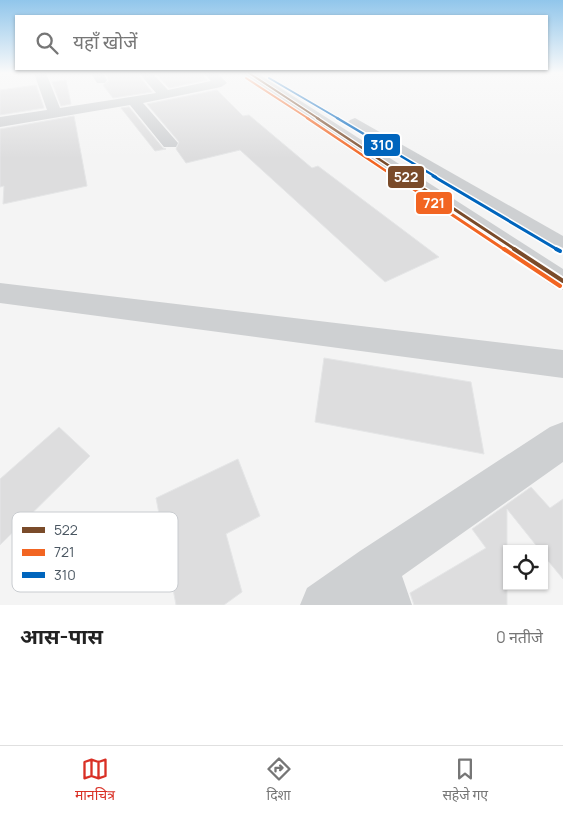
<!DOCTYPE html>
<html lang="hi">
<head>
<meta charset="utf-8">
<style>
	:root { --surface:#fff; --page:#f6f6f6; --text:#222; --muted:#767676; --line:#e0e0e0; --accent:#d93025 }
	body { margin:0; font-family:Manrope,"Noto Sans Devanagari",sans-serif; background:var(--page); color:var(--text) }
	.controls { position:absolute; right:15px; bottom:15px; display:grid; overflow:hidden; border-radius:0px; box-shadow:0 1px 4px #0004 }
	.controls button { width:45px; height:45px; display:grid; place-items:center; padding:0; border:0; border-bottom:1px solid var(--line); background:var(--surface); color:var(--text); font:25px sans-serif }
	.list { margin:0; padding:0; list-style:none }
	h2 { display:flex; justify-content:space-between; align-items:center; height:65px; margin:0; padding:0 20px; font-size:21px }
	h2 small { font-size:16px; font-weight:400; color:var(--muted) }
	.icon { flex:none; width:28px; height:28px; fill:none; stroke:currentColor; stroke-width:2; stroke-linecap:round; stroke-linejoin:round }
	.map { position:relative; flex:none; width:563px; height:605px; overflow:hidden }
	.search { position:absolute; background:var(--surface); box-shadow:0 1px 4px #0004; left:15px; right:15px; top:15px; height:55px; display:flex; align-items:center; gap:12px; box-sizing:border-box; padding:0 18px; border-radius:0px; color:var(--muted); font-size:19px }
	.sheet { height:140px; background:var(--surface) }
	nav { display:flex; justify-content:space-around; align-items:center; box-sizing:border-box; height:70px; border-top:1px solid var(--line); background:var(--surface); font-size:14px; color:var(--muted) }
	nav a { display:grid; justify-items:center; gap:2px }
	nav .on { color:var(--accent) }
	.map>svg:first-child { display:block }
	.building { fill:#ddddde; stroke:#e5e6e7 }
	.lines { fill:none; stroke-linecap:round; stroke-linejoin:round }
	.minor { fill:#ced0d2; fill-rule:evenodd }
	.tertiary { fill:#ced0d2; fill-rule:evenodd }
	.bus-1-far3-casing { stroke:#fff; stroke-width:4 }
	.bus-1-far2-casing { stroke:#fff; stroke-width:5 }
	.bus-1-far1-casing { stroke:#fff; stroke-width:6 }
	.bus-1-casing { stroke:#fff; stroke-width:8 }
	.bus-2-far3-casing { stroke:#fff; stroke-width:4 }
	.bus-2-far2-casing { stroke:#fff; stroke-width:5 }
	.bus-2-far1-casing { stroke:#fff; stroke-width:6 }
	.bus-2-casing { stroke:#fff; stroke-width:8 }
	.bus-3-far3-casing { stroke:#fff; stroke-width:4 }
	.bus-3-far2-casing { stroke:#fff; stroke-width:5 }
	.bus-3-far1-casing { stroke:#fff; stroke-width:6 }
	.bus-3-casing { stroke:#fff; stroke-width:8 }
	.bus-1-far3 { stroke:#7a4b2a; stroke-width:2 }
	.bus-1-far2 { stroke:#7a4b2a; stroke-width:2.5 }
	.bus-1-far1 { stroke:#7a4b2a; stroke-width:3 }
	.bus-1 { stroke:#7a4b2a; stroke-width:4 }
	.bus-2-far3 { stroke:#f26522; stroke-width:2 }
	.bus-2-far2 { stroke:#f26522; stroke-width:2.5 }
	.bus-2-far1 { stroke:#f26522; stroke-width:3 }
	.bus-2 { stroke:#f26522; stroke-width:4 }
	.bus-3-far3 { stroke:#0065bd; stroke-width:2 }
	.bus-3-far2 { stroke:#0065bd; stroke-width:2.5 }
	.bus-3-far1 { stroke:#0065bd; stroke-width:3 }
	.bus-3 { stroke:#0065bd; stroke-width:4 }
	.key { fill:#fff; stroke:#c9ccd0; stroke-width:1 }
	.key-label { font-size:14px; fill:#4a5661 }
	.line-badge { stroke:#fff; stroke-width:2 }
	.badge-label { font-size:14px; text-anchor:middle; font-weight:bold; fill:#fff }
</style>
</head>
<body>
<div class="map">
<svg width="563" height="605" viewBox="0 0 563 605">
	<rect width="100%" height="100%" fill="#f4f4f4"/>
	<g class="building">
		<polygon points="105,73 137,73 152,92 113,98 103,85 109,81"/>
		<polygon points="155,73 201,73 207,80 169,88"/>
		<polygon points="66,80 71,104 61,106 52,82"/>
		<polygon points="36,85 44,108 0,115 0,90"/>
		<polygon points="217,90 243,116 249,115 312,168 318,166 439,257 385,282 240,150 186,163 176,149 179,142 147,104"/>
		<polygon points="129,107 163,148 166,149 155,151 121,108"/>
		<polygon points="74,116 87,186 3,204 4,186 0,187 0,129"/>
		<polygon points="324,358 471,382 484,454 315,422"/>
		<polygon points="59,427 90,456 0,545 0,479"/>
		<polygon points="238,459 260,516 226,534 242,592 224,605 176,605 156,498"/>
		<polygon points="531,487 550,508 563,499 563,579 544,556 544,549 539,549 507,509 507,605 414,605 410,593 486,548 472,529"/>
	</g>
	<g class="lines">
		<g class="minor">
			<polygon points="34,73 46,73 60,108 156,93 139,73 152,73 168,90 211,81 203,73 217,73 227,83 221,87 143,103 178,143 176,147 164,147 130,105 0,127 0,117 47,110"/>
			<polygon points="91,73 103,73 107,80 105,83 97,83"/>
			<polygon points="0,283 563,350 563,378 0,303"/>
			<polygon points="563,422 563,462 402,576 412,605 300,605 307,588 360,551 550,427"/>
		</g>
		<g class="tertiary">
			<polygon points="243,73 257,73 563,269 563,290 554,287"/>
			<polygon points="355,118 563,236 563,254 555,251 350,126 347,123 350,120"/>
		</g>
		<defs>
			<polyline id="bus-1-far3" points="249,73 319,119"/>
			<polyline id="bus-1-far2" points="317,118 406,177"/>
			<polyline id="bus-1-far1" points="404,176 516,250"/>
			<polyline id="bus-1" points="514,249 563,281"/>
			<polyline id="bus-2-far3" points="246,78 309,119"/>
			<polyline id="bus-2-far2" points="307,118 395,177"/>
			<polyline id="bus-2-far1" points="394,176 505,250"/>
			<polyline id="bus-2" points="504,249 560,286"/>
			<polyline id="bus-3-far3" points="269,78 339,119"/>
			<polyline id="bus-3-far2" points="337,118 436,177"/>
			<polyline id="bus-3-far1" points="433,176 558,250"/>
			<polyline id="bus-3" points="556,249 560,251"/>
		</defs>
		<use href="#bus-1-far3" class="bus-1-far3-casing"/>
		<use href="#bus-1-far2" class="bus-1-far2-casing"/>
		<use href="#bus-1-far1" class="bus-1-far1-casing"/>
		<use href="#bus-1" class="bus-1-casing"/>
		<use href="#bus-2-far3" class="bus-2-far3-casing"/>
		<use href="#bus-2-far2" class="bus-2-far2-casing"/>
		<use href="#bus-2-far1" class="bus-2-far1-casing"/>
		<use href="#bus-2" class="bus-2-casing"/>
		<use href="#bus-3-far3" class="bus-3-far3-casing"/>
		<use href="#bus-3-far2" class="bus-3-far2-casing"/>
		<use href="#bus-3-far1" class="bus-3-far1-casing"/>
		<use href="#bus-3" class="bus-3-casing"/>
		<use href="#bus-1-far3" class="bus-1-far3"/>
		<use href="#bus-1-far2" class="bus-1-far2"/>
		<use href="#bus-1-far1" class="bus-1-far1"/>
		<use href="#bus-1" class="bus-1"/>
		<use href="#bus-2-far3" class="bus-2-far3"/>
		<use href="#bus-2-far2" class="bus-2-far2"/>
		<use href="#bus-2-far1" class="bus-2-far1"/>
		<use href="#bus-2" class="bus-2"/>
		<use href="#bus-3-far3" class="bus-3-far3"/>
		<use href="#bus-3-far2" class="bus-3-far2"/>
		<use href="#bus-3-far1" class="bus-3-far1"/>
		<use href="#bus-3" class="bus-3"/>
	</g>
	<linearGradient id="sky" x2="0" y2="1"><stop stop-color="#91c6eb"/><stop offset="0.46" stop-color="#fafafa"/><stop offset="1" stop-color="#fafafa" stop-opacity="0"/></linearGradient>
	<rect width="563" height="158" fill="url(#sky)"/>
	<rect x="12" y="512" width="166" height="80" rx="8" class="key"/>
	<rect x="22" y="527" width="23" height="6" fill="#7a4b2a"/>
	<rect x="22" y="549" width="23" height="7" fill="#f26522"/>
	<rect x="22" y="572" width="23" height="6" fill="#0065bd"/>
	<g class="key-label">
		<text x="54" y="535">522</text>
		<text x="54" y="557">721</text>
		<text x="54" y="580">310</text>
	</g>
	<g class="line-badge">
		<rect x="363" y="133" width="38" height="24" rx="5" fill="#0065bd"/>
		<rect x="387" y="165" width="38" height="24" rx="5" fill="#7a4b2a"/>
		<rect x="415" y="191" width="38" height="24" rx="5" fill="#f26522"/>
	</g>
	<g class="badge-label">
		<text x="382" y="150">310</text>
		<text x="406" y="182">522</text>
		<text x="434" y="208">721</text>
	</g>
</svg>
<div class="controls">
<button><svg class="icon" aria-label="locate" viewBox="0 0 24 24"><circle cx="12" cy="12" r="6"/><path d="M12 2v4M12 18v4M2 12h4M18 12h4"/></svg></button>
</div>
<div class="search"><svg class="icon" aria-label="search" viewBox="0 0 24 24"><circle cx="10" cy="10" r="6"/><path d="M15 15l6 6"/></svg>यहाँ खोजें</div>
</div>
<section class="sheet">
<h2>आस-पास<small>0 नतीजे</small></h2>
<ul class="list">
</ul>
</section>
<nav>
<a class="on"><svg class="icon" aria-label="map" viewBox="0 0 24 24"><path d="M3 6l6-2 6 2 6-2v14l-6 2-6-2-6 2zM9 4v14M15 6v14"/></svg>मानचित्र</a>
<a><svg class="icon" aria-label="directions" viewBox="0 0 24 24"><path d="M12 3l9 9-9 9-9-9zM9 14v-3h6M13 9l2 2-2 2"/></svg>दिशा</a>
<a><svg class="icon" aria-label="saved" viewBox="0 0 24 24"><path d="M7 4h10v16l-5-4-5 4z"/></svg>सहेजे गए</a>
</nav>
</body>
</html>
